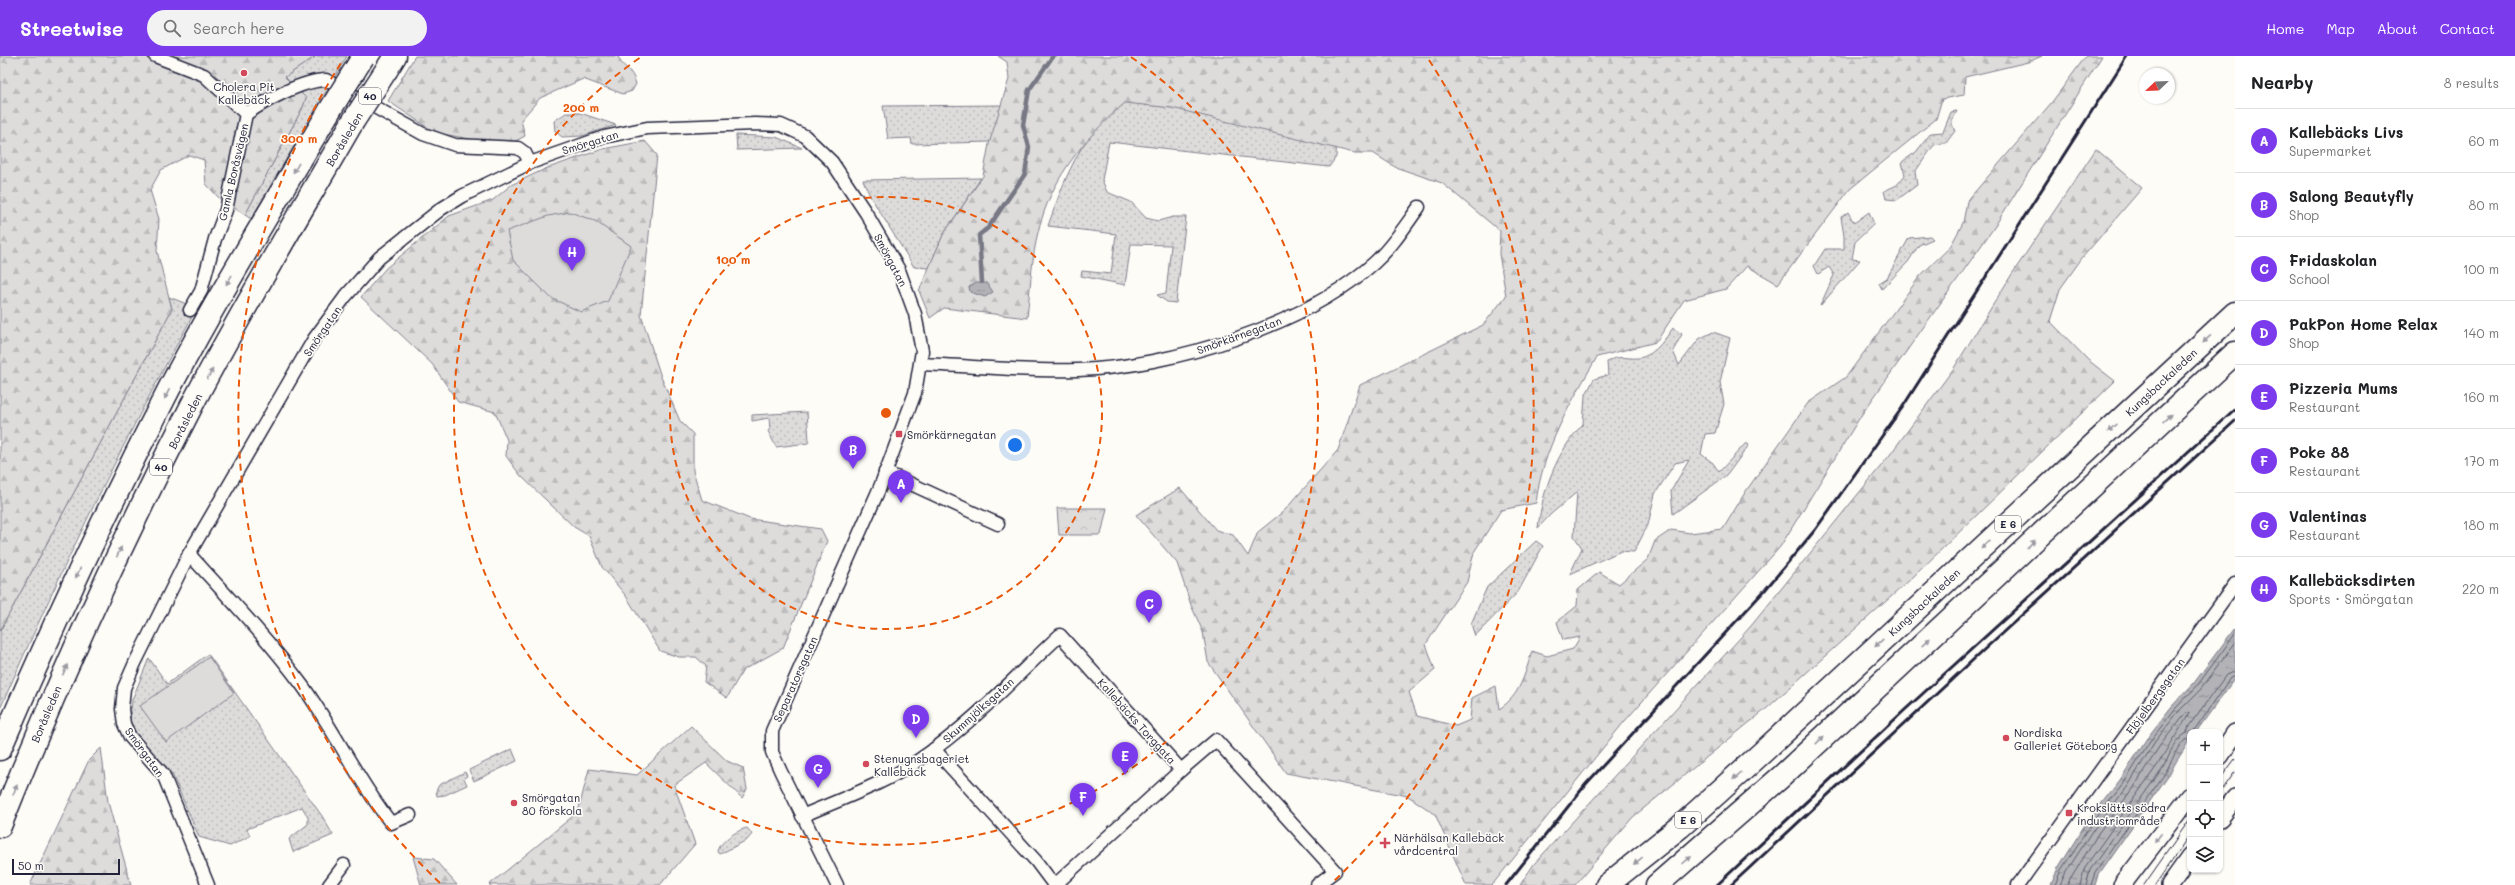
<!DOCTYPE html>
<html lang="en">
<head>
<meta charset="utf-8">
<style>
	:root { --surface:#fff; --page:#f2f2f2; --text:#202124; --muted:#757577; --line:#e0e0e0; --accent:#7c3aed }
	body { margin:0; font-family:Mali,sans-serif; background:var(--page); color:var(--text) }
	.controls { position:absolute; right:12px; bottom:12px; display:grid; overflow:hidden; border-radius:8px; box-shadow:0 1px 3px #0004 }
	.controls button { width:36px; height:36px; display:grid; place-items:center; padding:0; border:0; border-bottom:1px solid var(--line); background:var(--surface); color:var(--text); font:20px sans-serif }
	.compass { position:absolute; left:2139px; top:12px; width:36px; height:36px; border-radius:50%; background:var(--surface); box-shadow:0 1px 3px #0004; rotate:247deg }
	.scale { position:absolute; left:12px; bottom:10px; width:108px; box-sizing:border-box; padding-left:4px; border:2px solid #22223b; border-top:0; font-size:11px; line-height:14px; white-space:nowrap; color:#22223b; -webkit-text-stroke:3px #fdfcf7; paint-order:stroke }
	.you { position:absolute; left:1015px; top:389px; width:14px; height:14px; margin:-10px; border:3px solid #fff; border-radius:50%; background:#1a73e8; box-shadow:0 0 0 6px #1a73e833 }
	.badge { display:grid; place-items:center; width:26px; height:26px; border-radius:50%; background:var(--accent); color:#fff; font-size:13px; font-weight:700 }
	.pin { position:absolute; translate:-50% -33px; filter:drop-shadow(0 1px 2px #0008) }
	.pin::after { content:''; position:absolute; top:21px; width:14px; height:12px; background:inherit; clip-path:polygon(0 0,100% 0,50% 100%) }
	.list { margin:0; padding:0; list-style:none }
	h2 { display:flex; justify-content:space-between; align-items:center; height:52px; margin:0; padding:0 16px; font-size:17px }
	h2 small { font-size:13px; font-weight:400; color:var(--muted) }
	.list li { display:grid; grid-template-columns:26px 1fr auto; gap:12px; align-items:center; box-sizing:border-box; height:64px; padding:0 16px; border-top:1px solid var(--line) }
	.list b { display:block; font-size:15px; white-space:nowrap }
	.list p { margin:0; font-size:13px; white-space:nowrap; color:var(--muted) }
	.list em { font-size:13px; font-style:normal; color:var(--muted) }
	.icon { flex:none; width:22px; height:22px; fill:none; stroke:currentColor; stroke-width:2; stroke-linecap:round; stroke-linejoin:round }
	.map { position:relative; flex:none; width:2235px; height:829px; overflow:hidden }
	header { display:flex; align-items:center; gap:24px; box-sizing:border-box; height:56px; padding:0 20px; background:var(--accent); color:#fff }
	header strong { font-size:19px }
	nav { display:flex; gap:22px; margin-inline-start:auto; font-size:14px }
	.search { width:280px; height:36px; background:var(--page); display:flex; align-items:center; gap:10px; box-sizing:border-box; padding:0 14px; border-radius:22px; color:var(--muted); font-size:15px }
	main { display:flex }
	aside { flex:1; background:var(--surface) }
	.map>svg:first-child { display:block }
	.grass { fill:url(#grass-dots); stroke:#807f8b }
	.forest { fill:url(#forest-firs); stroke:#807f8b }
	.park { fill:url(#park-crowns); stroke:#807f8b }
	.pitch { fill:#dddcdb; stroke:#807f8b }
	.water { fill:url(#water-ripples); stroke:#787885 }
	.lines { fill:none; stroke-linecap:round; stroke-linejoin:round }
	.shore { stroke:#5c5c6d; stroke-width:1 }
	.stream { stroke:#787885; stroke-width:4.5 }
	.street-casing { stroke:#22223b; stroke-width:15 }
	.secondary-casing { stroke:#22223b; stroke-width:20 }
	.highway-casing { stroke:#22223b; stroke-width:25 }
	.street { stroke:#fdfcf7; stroke-width:12 }
	.secondary { stroke:#fdfcf7; stroke-width:17 }
	.highway { stroke:#fdfcf7; stroke-width:22 }
	.tram { stroke:#22223b; stroke-width:1 }
	.rail { stroke:#22223b; stroke-width:3 }
	.highway-bridge-casing { stroke:#22223b; stroke-width:25; stroke-linecap:butt }
	.highway-bridge { stroke:#fdfcf7; stroke-width:22 }
	.oneway { fill:#9a9aa2 }
	.ring { fill:none; stroke:#e8590c; stroke-width:2; stroke-dasharray:7 5 }
	.poi-dot { fill:#d1495b; stroke:#fdfcf7; stroke-width:1.5 }
	.labels { text-anchor:middle; dominant-baseline:central; stroke-width:3.5; stroke-linejoin:round; paint-order:stroke }
	.shield { fill:#fdfcf7; stroke:#646373; stroke-width:1 }
	.shield-label { font-size:10px; font-weight:bold; fill:#22223b }
	.poi-label { font-size:11px; fill:#22223b; stroke:#fdfcf7; text-anchor:start }
	.street-label { font-size:11px; fill:#22223b; stroke:#fdfcf7 }
	.centre { fill:#e8590c; stroke:#fdfcf7; stroke-width:2 }
	.ring-label { font-size:12px; text-anchor:middle; font-weight:bold; fill:#e8590c; stroke:#fdfcf7; stroke-width:3.5; stroke-linejoin:round; paint-order:stroke }
</style>
</head>
<body>
<header>
<strong>Streetwise</strong>
<div class="search"><svg class="icon" aria-label="search" viewBox="0 0 24 24"><circle cx="10" cy="10" r="6"/><path d="M15 15l6 6"/></svg>Search here</div>
<nav><a>Home</a><a>Map</a><a>About</a><a>Contact</a></nav>
</header>
<main>
<div class="map">
<svg width="2235" height="829" viewBox="0 0 2235 829">
	<defs>
		<pattern id="grass-dots" width="8" height="8" patternUnits="userSpaceOnUse"><rect width="8" height="8" fill="#dddcdb"/><path d="M2 2h.1M6 6h.1" fill="none" stroke="#bdbcbd" stroke-width="1.8" stroke-linecap="round"/></pattern>
		<pattern id="forest-firs" width="22" height="20" patternUnits="userSpaceOnUse"><rect width="22" height="20" fill="#dddcdb"/><path d="M5 1l3.5 6h-7zM16 11l3.5 6h-7z" fill="#bdbcbd"/></pattern>
		<pattern id="park-crowns" width="20" height="18" patternUnits="userSpaceOnUse"><rect width="20" height="18" fill="#dddcdb"/><path d="M2 6a3 3 0 1 1 6 0M12 15a3 3 0 1 1 6 0" fill="none" stroke="#bdbcbd"/></pattern>
		<pattern id="water-ripples" width="26" height="14" patternUnits="userSpaceOnUse"><rect width="26" height="14" fill="#b2b2b7"/><path d="M2 4q2-2 4 0t4 0M15 11q2-2 4 0t4 0" fill="none" stroke="#909096"/></pattern>
	</defs>
	<rect width="100%" height="100%" fill="#fdfcf7"/>
	<filter id="ink" filterUnits="userSpaceOnUse"><feTurbulence type="fractalNoise" baseFrequency=".025" numOctaves="2"/><feDisplacementMap in="SourceGraphic" scale="8" xChannelSelector="R" yChannelSelector="G"/><feConvolveMatrix kernelMatrix="1 2 1 2 8 2 1 2 1" color-interpolation-filters="sRGB"/></filter>
	<g filter="url(#ink)">
		<g class="grass">
			<polygon points="316,0 347,0 251,163 245,159 303,51 306,42 285,21"/>
			<path d="M 1125,46 L 1337,73 L 1336,101 L 1329,111 L 1109,86 L 1102,124 L 1107,136 L 1131,146 L 1146,162 L 1158,165 L 1173,161 L 1186,161 L 1176,247 L 1167,246 L 1157,239 L 1166,237 L 1171,189 L 1131,188 L 1125,229 L 1081,220 L 1082,215 L 1111,218 L 1116,178 L 1048,170 C 1060,136 1073,98 1097,71 C 1105,62 1116,54 1125,46 Z"/>
			<polygon points="1003,49 990,86 912,88 911,82 888,83 883,50"/>
			<polygon points="1957,55 1951,67 1955,75 1946,87 1934,89 1915,116 1917,129 1897,144 1886,143 1884,135 1897,129 1905,119 1902,106 1916,96 1931,77 1943,76 1951,56"/>
			<polygon points="566,57 580,57 616,69 582,80 562,81 555,75 554,65"/>
			<polygon points="736,79 776,81 802,92 737,94"/>
			<polygon points="981,122 943,179 929,212 914,211 870,140 863,124"/>
			<polygon points="1848,156 1854,167 1869,156 1874,168 1855,186 1852,203 1860,204 1820,250 1834,219 1829,211 1818,218 1814,210 1825,193 1844,193 1844,180 1841,161"/>
			<polygon points="1930,180 1933,183 1919,189 1908,206 1882,233 1879,227 1887,222 1909,182"/>
			<path d="M 169,241 L 197,252 C 124,382 60,516 0,653 L 0,575 L 172,253 Z"/>
			<path d="M 1673,272 L 1682,278 L 1673,295 L 1679,309 L 1699,283 L 1713,276 L 1730,282 L 1720,326 L 1724,348 L 1715,377 L 1705,378 L 1701,398 L 1713,407 L 1719,416 L 1746,387 L 1749,389 L 1727,419 L 1673,458 L 1671,435 L 1689,404 L 1675,407 L 1655,438 L 1648,469 L 1634,496 L 1621,495 L 1570,518 L 1582,492 L 1574,480 L 1577,436 L 1551,458 L 1538,472 C 1542,435 1557,395 1583,368 L 1585,340 L 1594,323 L 1608,319 L 1607,306 C 1619,297 1631,305 1643,301 C 1657,296 1665,283 1673,272 Z"/>
			<polygon points="807,356 809,385 808,387 776,391 768,375 770,373 769,362 752,365 752,359"/>
			<polygon points="1536,485 1543,490 1518,536 1475,580 1471,568 1487,531"/>
			<polygon points="208,598 322,760 333,779 293,796 289,783 308,768 308,761 302,751 247,773 250,780 230,790 199,781 172,718 134,676 130,665 132,644 149,602 167,628"/>
			<polygon points="512,693 517,705 474,725 469,714"/>
			<polygon points="465,716 467,720 464,722 467,729 445,739 437,740 436,735 439,729"/>
			<path d="M 747,772 L 752,778 L 747,784 L 720,798 L 718,796 C 719,786 737,774 747,772 Z"/>
		</g>
		<g class="forest">
			<polygon points="0,0 316,0 285,21 306,42 303,51 245,159 220,143 206,128 204,104 189,99 161,114 150,134 159,163 157,195 172,253 0,575"/>
			<path d="M 415,0 L 618,0 C 621,12 632,11 636,28 L 632,35 L 623,38 L 583,23 L 540,42 L 521,64 L 525,80 L 512,87 L 491,87 L 443,78 L 430,73 L 388,45 Z"/>
			<path d="M 998,0 L 2042,0 L 2028,6 L 1965,21 L 1964,39 L 1942,43 L 1936,63 L 1850,133 L 1778,228 L 1747,210 L 1726,233 L 1684,244 L 1656,286 L 1597,301 C 1571,346 1542,394 1536,447 L 1501,454 L 1474,496 L 1467,526 L 1426,588 L 1435,614 L 1409,636 L 1417,660 L 1456,670 L 1470,664 L 1472,642 L 1496,630 L 1499,653 C 1520,640 1525,618 1532,595 L 1547,600 L 1573,593 L 1580,581 L 1563,584 L 1557,566 L 1577,550 L 1578,534 L 1599,516 L 1619,528 L 1648,503 L 1655,485 L 1671,474 L 1690,477 L 1723,473 L 1746,435 L 1808,347 L 1846,321 L 1920,220 L 1950,191 L 1963,167 L 1967,145 L 2052,46 L 2086,0 L 2102,0 L 1993,173 L 1862,358 L 1780,491 L 1624,666 L 1492,829 L 1466,829 L 1435,758 L 1408,740 L 1286,717 L 1208,606 L 1203,576 L 1191,549 L 1177,507 L 1136,459 L 1180,432 L 1216,474 L 1233,479 L 1248,500 L 1258,476 L 1284,455 L 1338,394 L 1360,329 L 1483,269 L 1506,240 L 1499,198 L 1500,175 L 1442,127 L 1395,111 L 1373,97 L 1354,97 L 1172,52 L 1125,47 C 1091,76 1059,113 1044,156 C 1032,188 1031,227 1027,262 L 944,252 L 930,262 L 919,235 L 943,179 L 983,120 L 989,88 L 1009,23 L 1007,6 Z"/>
			<polygon points="645,85 657,99 641,259 661,321 680,365 693,378 693,415 702,444 750,463 821,473 827,485 783,592 743,614 727,642 704,626 706,610 696,601 679,601 660,595 626,540 602,511 589,480 574,471 520,419 506,400 507,384 495,356 458,346 432,308 361,241 386,212 449,160 493,144 511,129 545,113 603,93"/>
			<polygon points="2096,93 2142,132 2082,202 2060,233 2050,265 2088,304 2115,325 1912,522 1766,653 1633,761 1575,829 1520,829 1534,808 1751,570 1889,400 1954,312 2012,218"/>
			<polygon points="691,670 727,705 743,712 747,733 742,742 706,707 674,729 695,788 660,829 489,829 578,756 589,713 637,719"/>
			<polygon points="101,692 108,746 131,829 30,829 89,704"/>
			<polygon points="413,801 434,803 457,829 421,829"/>
		</g>
		<polygon class="park" points="1057,452 1107,452 1101,479 1059,479"/>
		<g class="pitch">
			<polygon points="570,156 595,165 631,190 608,245 581,256 551,242 513,204 507,175 548,160"/>
			<polygon points="209,601 234,637 166,686 140,650"/>
		</g>
		<g class="water">
			<polygon points="976,227 987,227 993,236 985,241 970,236 969,231"/>
			<path d="M 2235,572 L 2235,622 L 2196,676 L 2190,676 C 2190,690 2177,701 2172,714 L 2098,819 L 2095,829 L 2051,829 L 2058,812 L 2086,767 L 2120,724 L 2147,682 L 2172,650 L 2194,627 Z"/>
		</g>
		<g class="lines">
			<g class="shore">
				<polyline points="2193,676 2230,622 2235,620"/>
				<polyline points="2055,829 2061,814 2090,770 2124,727 2150,685 2175,653 2197,630 2235,578"/>
				<polyline points="2060,829 2066,816 2094,773 2128,730 2154,687 2178,656 2201,633 2235,587"/>
				<path d="M 2067,829 L 2099,776 L 2133,733 L 2159,691 L 2183,660 L 2189,656 C 2190,660 2163,697 2159,707 L 2085,811 L 2080,829"/>
				<path d="M 2086,829 L 2090,814 L 2164,710 C 2169,698 2175,683 2187,677 L 2189,670 L 2226,619 L 2235,615"/>
				<path d="M 2091,829 L 2095,817 L 2168,713 C 2172,704 2179,684 2190,682"/>
			</g>
			<polyline class="stream" points="982,226 979,179 988,172 1025,118 1029,91 1023,69 1029,34 1053,0"/>
			<defs>
				<g id="street">
					<polyline points="155,0 204,19 246,58"/>
					<path d="M 246,58 C 265,45 303,24 326,24 L 423,78 L 455,89 L 518,92 L 525,97 L 530,107"/>
					<polyline points="190,254 201,235 215,183 226,154 246,58"/>
					<path d="M 921,308 C 973,310 1026,316 1078,314 C 1171,311 1304,270 1374,207 C 1392,191 1405,170 1419,151"/>
					<polyline points="885,416 998,468"/>
					<path d="M 189,498 C 228,541 268,583 302,629 C 334,673 357,724 391,767 L 410,759"/>
					<polyline points="934,693 1036,805 1054,829"/>
					<polyline points="1181,714 1216,684 1335,815 1317,829"/>
					<path d="M 802,760 C 841,743 884,728 919,704 C 971,669 1015,621 1060,579 L 1181,714 L 1055,829"/>
					<polyline points="208,829 163,718 130,681 124,668 122,653 124,632 135,607 189,498 314,283 345,241 379,202 441,153 462,140 530,107 604,81 647,72 755,68 781,69 805,80 832,106 866,157 899,214 915,258 922,295 915,337 880,431 772,675 772,696 781,716 837,829"/>
					<polyline points="329,829 344,809"/>
					<polyline points="2018,829 2235,528"/>
				</g>
				<g id="secondary">
					<polyline points="2220,700 2235,677"/>
					<polyline points="2220,762 2235,742"/>
					<polyline points="2122,829 2190,740"/>
					<polyline points="2170,829 2190,801"/>
				</g>
				<g id="highway">
					<polyline points="387,13 395,0"/>
					<path d="M 0,693 C 52,571 108,451 169,333 C 219,238 275,147 330,54"/>
					<path d="M 0,770 C 57,627 121,487 192,349 C 242,253 298,161 352,67"/>
					<polyline points="1607,829 1680,771 1765,694 2235,257"/>
					<polyline points="1657,829 1782,720 2235,297"/>
				</g>
			</defs>
			<use href="#street" class="street-casing"/>
			<use href="#secondary" class="secondary-casing"/>
			<use href="#highway" class="highway-casing"/>
			<use href="#street" class="street"/>
			<use href="#secondary" class="secondary"/>
			<use href="#highway" class="highway"/>
			<g class="tram">
				<polyline points="2220,723 2235,703"/>
				<polyline points="2220,737 2235,716"/>
				<polyline points="2144,829 2190,763"/>
				<polyline points="2155,829 2190,778"/>
			</g>
			<g class="rail">
				<polyline points="1506,829 1586,728 1765,534 1815,474 1902,352 2127,0"/>
				<polyline points="1717,829 1907,652 2235,353"/>
				<polyline points="1731,829 1988,590 2235,365"/>
			</g>
			<defs>
				<g id="highway-bridge">
					<polyline points="330,54 363,1"/>
					<polyline points="352,67 387,13"/>
				</g>
			</defs>
			<use href="#highway-bridge" class="highway-bridge-casing"/>
			<use href="#highway-bridge" class="highway-bridge"/>
		</g>
		<defs><path id="oneway-solid" d="M-6-.8H1V-3.2L6.5 0L1 3.2V.8H-6Z"/></defs>
		<g class="oneway">
			<use href="#oneway-solid" transform="translate(296 112) rotate(121)"/>
			<use href="#oneway-solid" transform="translate(229 224) rotate(121)"/>
			<use href="#oneway-solid" transform="translate(2207 283) rotate(137)"/>
			<use href="#oneway-solid" transform="translate(210 318) rotate(-61)"/>
			<use href="#oneway-solid" transform="translate(167 338) rotate(117)"/>
			<use href="#oneway-solid" transform="translate(2167 362) rotate(-43)"/>
			<use href="#oneway-solid" transform="translate(2112 372) rotate(137)"/>
			<use href="#oneway-solid" transform="translate(2031 488) rotate(-43)"/>
			<use href="#oneway-solid" transform="translate(1985 489) rotate(137)"/>
			<use href="#oneway-solid" transform="translate(119 496) rotate(-65)"/>
			<use href="#oneway-solid" transform="translate(78 517) rotate(116)"/>
			<use href="#oneway-solid" transform="translate(1926 586) rotate(-43)"/>
			<use href="#oneway-solid" transform="translate(1879 587) rotate(137)"/>
			<use href="#oneway-solid" transform="translate(65 614) rotate(-65)"/>
			<use href="#oneway-solid" transform="translate(1820 684) rotate(-44)"/>
			<use href="#oneway-solid" transform="translate(1737 720) rotate(138)"/>
			<use href="#oneway-solid" transform="translate(15 734) rotate(-68)"/>
			<use href="#oneway-solid" transform="translate(2158 782) rotate(127)"/>
			<use href="#oneway-solid" transform="translate(1687 804) rotate(-39)"/>
			<use href="#oneway-solid" transform="translate(1638 805) rotate(141)"/>
		</g>
	</g>
	<g class="ring">
		<circle cx="886" cy="357" r="216"/>
		<path d="M1131 1A432 432 0 1 1 641 1"/>
		<path d="M440 827A648 648 0 0 1 343 4M1429 4A648 648 0 0 1 1332 827"/>
	</g>
	<g class="poi-dot">
		<circle cx="244" cy="17" r="4"/>
		<rect x="895" y="374" width="8" height="8" rx="2"/>
		<circle cx="2006" cy="682" r="4"/>
		<circle cx="866" cy="708" r="4"/>
		<circle cx="514" cy="747" r="4"/>
		<rect x="2065" y="753" width="8" height="8" rx="2"/>
		<path d="M1383 781h4v4h4v4h-4v4h-4v-4h-4v-4h4z"/>
	</g>
	<g class="labels">
		<g class="shield">
			<rect x="359" y="32" width="22" height="16" rx="3"/>
			<rect x="150" y="403" width="22" height="16" rx="3"/>
			<rect x="1995" y="460" width="26" height="16" rx="3"/>
			<rect x="1675" y="756" width="26" height="16" rx="3"/>
		</g>
		<g class="shield-label">
			<text x="370" y="40">40</text>
			<text x="161" y="411">40</text>
			<text x="2008" y="468">E 6</text>
			<text x="1688" y="764">E 6</text>
		</g>
		<g class="poi-label">
			<text x="244" y="30" text-anchor="middle">Cholera Pit<tspan x="244" dy="13">Kallebäck</tspan></text>
			<text x="907" y="378">Smörkärnegatan</text>
			<text x="2014" y="676">Nordiska<tspan x="2014" dy="13">Galleriet Göteborg</tspan></text>
			<text x="874" y="702">Stenugnsbageriet<tspan x="874" dy="13">Kallebäck</tspan></text>
			<text x="522" y="741">Smörgatan<tspan x="522" dy="13">80 förskola</tspan></text>
			<text x="2077" y="751">Krokslätts södra<tspan x="2077" dy="13">industriområde</tspan></text>
			<text x="1394" y="781">Närhälsan Kallebäck<tspan x="1394" dy="13">vårdcentral</tspan></text>
		</g>
		<g class="street-label">
			<text transform="translate(344 83) rotate(-59)">Boråsleden</text>
			<text transform="translate(590 86) rotate(-17)">Smörgatan</text>
			<text transform="translate(233 116) rotate(-77)">Gamla Boråsvägen</text>
			<text transform="translate(891 204) rotate(62)">Smörgatan</text>
			<text transform="translate(322 275) rotate(-56)">Smörgatan</text>
			<text transform="translate(1239 279) rotate(-20)">Smörkärnegatan</text>
			<text transform="translate(2161 326) rotate(-43)">Kungsbackaleden</text>
			<text transform="translate(185 365) rotate(-63)">Boråsleden</text>
			<text transform="translate(1924 546) rotate(-43)">Kungsbackaleden</text>
			<text transform="translate(795 623) rotate(-66)">Separatorsgatan</text>
			<text transform="translate(2155 640) rotate(-54)">Flöjelbergsgatan</text>
			<text transform="translate(978 654) rotate(-42)">Skummjölksgatan</text>
			<text transform="translate(46 658) rotate(-67)">Boråsleden</text>
			<text transform="translate(1137 665) rotate(48)">Kallebäcks Torggata</text>
			<text transform="translate(145 696) rotate(54)">Smörgatan</text>
		</g>
	</g>
	<circle cx="886" cy="357" r="6" class="centre"/>
	<g class="ring-label">
		<text x="581" y="56">200 m</text>
		<text x="299" y="87">300 m</text>
		<text x="733" y="208">100 m</text>
	</g>
</svg>
<div class="controls">
<button>+</button>
<button>−</button>
<button><svg class="icon" aria-label="locate" viewBox="0 0 24 24"><circle cx="12" cy="12" r="6"/><path d="M12 2v4M12 18v4M2 12h4M18 12h4"/></svg></button>
<button><svg class="icon" aria-label="layers" viewBox="0 0 24 24"><path d="M12 4l9 5-9 5-9-5zM3 14l9 5 9-5"/></svg></button>
</div>
<svg class="compass" viewBox="-18 -18 36 36"><path d="M0-13l5 13h-10z" fill="#e53935"/><path d="M0 13l5-13h-10z" fill="#757577"/></svg>
<div class="scale">50 m</div>
<div class="you"></div>
<div class="pin badge" style="left:901px;top:447px">A</div>
<div class="pin badge" style="left:853px;top:413px">B</div>
<div class="pin badge" style="left:1149px;top:567px">C</div>
<div class="pin badge" style="left:916px;top:682px">D</div>
<div class="pin badge" style="left:1125px;top:719px">E</div>
<div class="pin badge" style="left:1083px;top:760px">F</div>
<div class="pin badge" style="left:818px;top:732px">G</div>
<div class="pin badge" style="left:572px;top:215px">H</div>
</div>
<aside>
<h2>Nearby<small>8 results</small></h2>
<ul class="list">
<li><span class="badge">A</span><div><b>Kallebäcks Livs</b><p>Supermarket</p></div><em>60 m</em></li>
<li><span class="badge">B</span><div><b>Salong Beautyfly</b><p>Shop</p></div><em>80 m</em></li>
<li><span class="badge">C</span><div><b>Fridaskolan</b><p>School</p></div><em>100 m</em></li>
<li><span class="badge">D</span><div><b>PakPon Home Relax</b><p>Shop</p></div><em>140 m</em></li>
<li><span class="badge">E</span><div><b>Pizzeria Mums</b><p>Restaurant</p></div><em>160 m</em></li>
<li><span class="badge">F</span><div><b>Poke 88</b><p>Restaurant</p></div><em>170 m</em></li>
<li><span class="badge">G</span><div><b>Valentinas</b><p>Restaurant</p></div><em>180 m</em></li>
<li><span class="badge">H</span><div><b>Kallebäcksdirten</b><p>Sports · Smörgatan</p></div><em>220 m</em></li>
</ul>
</aside>
</main>
</body>
</html>
